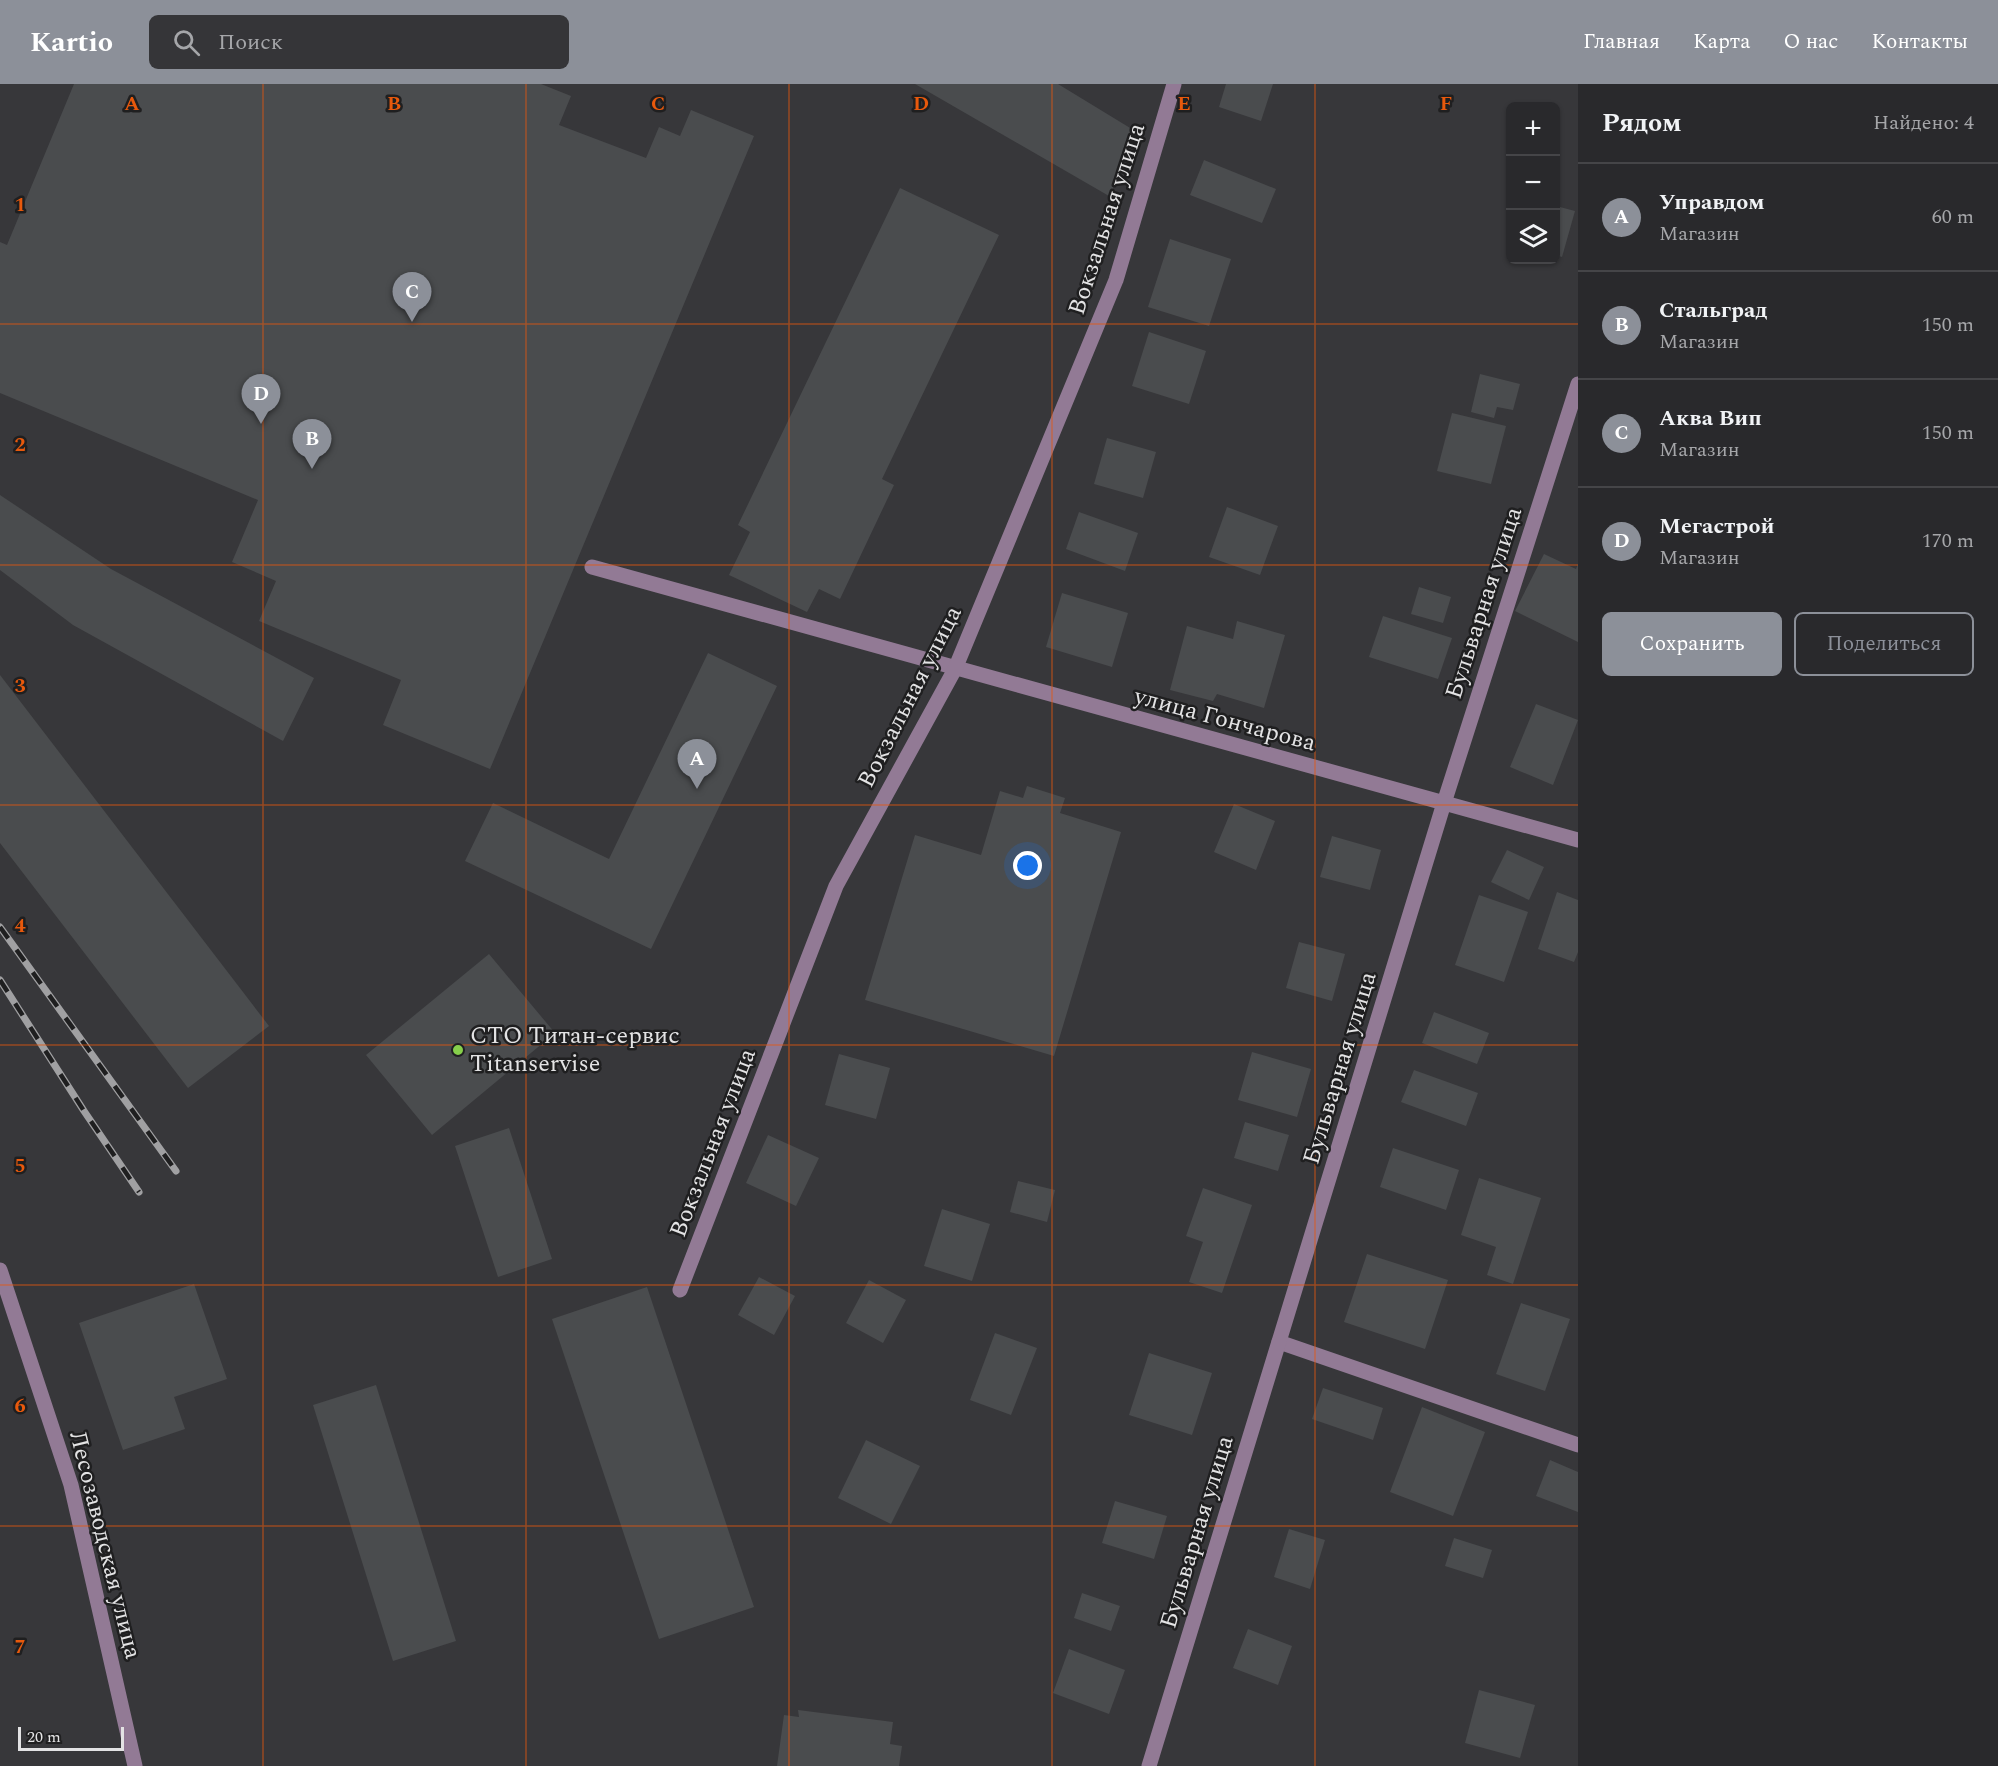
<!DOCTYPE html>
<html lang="ru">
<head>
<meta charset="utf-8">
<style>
	:root { --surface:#29292c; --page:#353538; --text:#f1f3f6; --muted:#a5a6a9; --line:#454548; --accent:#8c9099 }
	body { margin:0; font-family:Spectral,serif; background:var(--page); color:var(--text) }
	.controls { position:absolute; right:18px; top:18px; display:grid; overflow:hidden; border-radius:9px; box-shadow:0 2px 4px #0004 }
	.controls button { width:54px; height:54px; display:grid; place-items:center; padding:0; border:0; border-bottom:2px solid var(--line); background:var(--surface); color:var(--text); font:30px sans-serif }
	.scale { position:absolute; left:18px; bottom:15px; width:106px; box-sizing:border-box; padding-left:6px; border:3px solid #e3e3e4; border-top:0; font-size:16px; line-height:21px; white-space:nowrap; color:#e3e3e4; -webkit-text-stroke:4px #1f1f20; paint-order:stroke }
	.you { position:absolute; left:1028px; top:782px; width:21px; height:21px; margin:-15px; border:4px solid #fff; border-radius:50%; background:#1a73e8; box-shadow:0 0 0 9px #1a73e833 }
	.badge { display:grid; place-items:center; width:39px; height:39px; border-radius:50%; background:var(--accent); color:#fff; font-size:20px; font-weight:700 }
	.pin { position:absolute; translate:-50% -50px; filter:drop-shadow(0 2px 3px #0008) }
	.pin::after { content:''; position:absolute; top:32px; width:21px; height:18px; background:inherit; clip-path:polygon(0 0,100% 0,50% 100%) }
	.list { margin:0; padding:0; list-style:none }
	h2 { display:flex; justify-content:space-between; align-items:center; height:78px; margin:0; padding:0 24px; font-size:26px }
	h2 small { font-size:20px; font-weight:400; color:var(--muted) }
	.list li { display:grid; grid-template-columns:39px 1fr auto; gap:18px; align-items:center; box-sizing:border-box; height:108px; padding:0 24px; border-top:2px solid var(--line) }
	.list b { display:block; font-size:22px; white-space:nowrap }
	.list p { margin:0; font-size:20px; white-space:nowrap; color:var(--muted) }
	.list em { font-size:20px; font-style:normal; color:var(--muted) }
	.actions { display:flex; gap:12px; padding:18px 24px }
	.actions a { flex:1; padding:14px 0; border:2px solid var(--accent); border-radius:9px; text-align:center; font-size:21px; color:var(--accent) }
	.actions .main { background:var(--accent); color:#fff }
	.icon { flex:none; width:33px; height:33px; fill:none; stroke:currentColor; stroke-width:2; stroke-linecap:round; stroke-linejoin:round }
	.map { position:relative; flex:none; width:1578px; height:1682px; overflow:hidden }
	header { display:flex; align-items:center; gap:36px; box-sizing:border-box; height:84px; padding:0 30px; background:var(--accent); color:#fff }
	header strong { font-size:28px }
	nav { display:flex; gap:33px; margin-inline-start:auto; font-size:21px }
	.search { width:420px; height:54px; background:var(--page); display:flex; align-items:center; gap:15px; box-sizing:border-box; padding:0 21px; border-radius:9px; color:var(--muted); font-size:22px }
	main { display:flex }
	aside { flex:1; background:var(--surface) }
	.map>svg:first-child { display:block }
	.building { fill:#4a4c4e }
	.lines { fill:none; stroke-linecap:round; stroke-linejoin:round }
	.minor { stroke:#927a95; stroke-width:15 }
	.rail-casing { stroke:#a0a0a2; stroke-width:7 }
	.rail { stroke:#1f1f20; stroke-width:4.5; stroke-dasharray:14; stroke-linecap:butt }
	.grid { fill:none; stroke:#e8590c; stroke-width:1.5; stroke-opacity:0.55 }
	.poi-dot { fill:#86cf4b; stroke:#1f1f20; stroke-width:2 }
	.labels { text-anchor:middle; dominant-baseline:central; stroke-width:5; stroke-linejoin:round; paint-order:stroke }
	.street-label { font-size:24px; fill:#e3e3e4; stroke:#1f1f20 }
	.poi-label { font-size:24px; fill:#e3e3e4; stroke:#1f1f20; text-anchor:start }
	.grid-label { font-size:20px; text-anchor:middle; font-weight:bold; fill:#e8590c; stroke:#1f1f20; stroke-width:5; stroke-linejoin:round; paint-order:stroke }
</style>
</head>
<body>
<header>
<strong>Kartio</strong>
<div class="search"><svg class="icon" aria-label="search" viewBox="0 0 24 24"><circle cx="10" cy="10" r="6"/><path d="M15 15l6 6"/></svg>Поиск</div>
<nav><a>Главная</a><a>Карта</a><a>О нас</a><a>Контакты</a></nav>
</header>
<main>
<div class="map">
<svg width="1578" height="1682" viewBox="0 0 1578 1682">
	<rect width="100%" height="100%" fill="#37373a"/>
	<g class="building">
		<polygon points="74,0 541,0 571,12 559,41 646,74 659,43 680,52 691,26 754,52 490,685 383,641 401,596 259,537 276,497 232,478 258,416 0,309 0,158 7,161"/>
		<polygon points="915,0 1058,0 1140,50 1109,112"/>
		<polygon points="1226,0 1273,0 1261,37 1219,23"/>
		<polygon points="1204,76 1276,105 1262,139 1190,111"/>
		<polygon points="900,104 999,151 882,395 894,401 840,515 819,505 807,528 729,491 750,448 738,441"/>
		<polygon points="1556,122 1575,127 1562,173 1556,171"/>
		<polygon points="1170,155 1231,175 1209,242 1148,223"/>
		<polygon points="1149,248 1206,267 1189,320 1132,302"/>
		<polygon points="1480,290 1520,300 1513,326 1497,323 1494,334 1471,328"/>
		<polygon points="1452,329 1506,342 1491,400 1437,387"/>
		<polygon points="1107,354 1156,368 1143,414 1094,400"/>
		<polygon points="0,411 111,485 314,594 283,657 73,541 0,486"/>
		<polygon points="1227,423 1278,442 1260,491 1209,473"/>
		<polygon points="1079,428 1138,449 1125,487 1066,465"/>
		<polygon points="1544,470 1576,485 1578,480 1578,558 1515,527"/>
		<polygon points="1419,503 1451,513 1443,539 1411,530"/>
		<polygon points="1062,509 1128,529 1112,583 1046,563"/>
		<polygon points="1383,532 1452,554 1438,595 1369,573"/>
		<polygon points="1237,537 1285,551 1264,624 1217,610 1213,617 1170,606 1187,542 1233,555"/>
		<polygon points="708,569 777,602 651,865 465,777 493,719 609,775"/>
		<polygon points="0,591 269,942 188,1004 0,759"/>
		<polygon points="1536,620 1578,636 1553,701 1510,683"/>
		<polygon points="1027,702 1065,714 1060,729 1121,748 1054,972 865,916 915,751 981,771 1000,707 1023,714"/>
		<polygon points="1234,720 1275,737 1256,786 1214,768"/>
		<polygon points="1332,752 1381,766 1370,806 1320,793"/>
		<polygon points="1507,766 1544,783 1529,816 1491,798"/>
		<polygon points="1557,808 1578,816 1578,868 1574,878 1538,865"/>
		<polygon points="1479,811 1528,828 1504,898 1455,881"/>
		<polygon points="1299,858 1345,870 1332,917 1286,904"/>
		<polygon points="489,870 555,949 432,1051 366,971"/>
		<polygon points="1434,928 1489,949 1477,980 1422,959"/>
		<polygon points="1252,968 1311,985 1297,1033 1238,1016"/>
		<polygon points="839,970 890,984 876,1035 825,1021"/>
		<polygon points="1414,986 1478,1009 1466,1042 1401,1018"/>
		<polygon points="1245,1038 1289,1051 1278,1087 1234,1074"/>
		<polygon points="509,1044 552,1175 498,1193 455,1062"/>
		<polygon points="768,1051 819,1074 796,1122 746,1099"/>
		<polygon points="1393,1064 1459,1086 1446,1126 1380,1103"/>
		<polygon points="1479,1094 1541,1114 1513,1200 1487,1191 1496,1163 1461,1151"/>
		<polygon points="1018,1097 1055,1106 1047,1138 1010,1128"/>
		<polygon points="1203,1104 1252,1121 1222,1209 1189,1198 1203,1158 1186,1152"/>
		<polygon points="942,1125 990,1140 972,1197 924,1182"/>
		<polygon points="1367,1170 1448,1196 1425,1265 1344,1238"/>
		<polygon points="759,1193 795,1212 774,1251 738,1231"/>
		<polygon points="869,1196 906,1216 883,1259 846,1239"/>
		<polygon points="194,1200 227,1295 174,1313 185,1345 123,1366 79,1239"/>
		<polygon points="647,1203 754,1523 659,1555 552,1235"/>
		<polygon points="1521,1219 1570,1235 1545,1307 1496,1290"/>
		<polygon points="995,1249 1037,1264 1011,1331 970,1316"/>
		<polygon points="1149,1269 1212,1289 1192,1351 1129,1331"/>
		<polygon points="376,1301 456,1557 393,1577 313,1321"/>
		<polygon points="1323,1304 1383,1324 1373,1356 1312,1335"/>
		<polygon points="1422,1323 1485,1348 1453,1432 1390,1408"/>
		<polygon points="866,1356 920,1382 891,1440 838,1414"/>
		<polygon points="1550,1376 1578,1388 1578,1428 1536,1412"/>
		<polygon points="1115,1417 1167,1432 1154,1475 1102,1459"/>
		<polygon points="1289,1445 1325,1456 1310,1505 1274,1493"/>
		<polygon points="1454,1454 1492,1466 1483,1494 1445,1482"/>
		<polygon points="1082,1509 1120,1522 1111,1547 1074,1534"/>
		<polygon points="1248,1545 1292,1562 1278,1601 1233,1584"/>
		<polygon points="1069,1565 1125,1586 1109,1630 1053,1609"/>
		<polygon points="1479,1606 1535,1621 1520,1674 1465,1659"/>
		<polygon points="798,1626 893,1638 890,1660 902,1662 899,1682 777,1682 784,1631 799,1633"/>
	</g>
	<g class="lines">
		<g class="minor">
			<polyline points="592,483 1578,756"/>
			<polyline points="0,1186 71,1401 135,1682"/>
			<polyline points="680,1206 836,802 955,585 1116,196 1174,0"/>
			<polyline points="1279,1258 1578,1361"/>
			<polyline points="1149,1682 1444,719 1578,300"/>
		</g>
		<defs>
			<g id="rail">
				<polyline points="0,843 176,1087"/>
				<polyline points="0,896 84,1027 139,1108"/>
			</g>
		</defs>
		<use href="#rail" class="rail-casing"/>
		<use href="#rail" class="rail"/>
	</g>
	<path class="grid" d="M 263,0 L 263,1682M 526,0 L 526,1682M 789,0 L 789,1682M 1052,0 L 1052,1682M 1315,0 L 1315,1682M 0,240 L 1578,240M 0,481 L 1578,481M 0,721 L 1578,721M 0,961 L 1578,961M 0,1201 L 1578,1201M 0,1442 L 1578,1442"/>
	<circle class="poi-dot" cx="458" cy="966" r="6"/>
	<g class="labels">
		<g class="street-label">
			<text transform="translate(1107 135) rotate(-72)">Вокзальная улица</text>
			<text transform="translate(1484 519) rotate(-72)">Бульварная улица</text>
			<text transform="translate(910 613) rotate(-63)">Вокзальная улица</text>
			<text transform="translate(1225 636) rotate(15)">улица Гончарова</text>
			<text transform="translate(1340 984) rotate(-73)">Бульварная улица</text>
			<text transform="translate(713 1059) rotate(-69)">Вокзальная улица</text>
			<text transform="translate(1197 1448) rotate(-73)">Бульварная улица</text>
			<text transform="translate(105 1461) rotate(76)">Лесозаводская улица</text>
		</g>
		<g class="poi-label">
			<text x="470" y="952">СТО Титан-сервис<tspan x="470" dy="28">Titanservise</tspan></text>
		</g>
	</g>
	<g class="grid-label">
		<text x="132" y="26">A</text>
		<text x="394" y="26">B</text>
		<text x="658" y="26">C</text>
		<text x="921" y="26">D</text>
		<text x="1184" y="26">E</text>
		<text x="1446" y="26">F</text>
		<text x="20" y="127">1</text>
		<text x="20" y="367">2</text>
		<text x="20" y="608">3</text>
		<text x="20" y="848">4</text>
		<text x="20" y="1088">5</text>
		<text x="20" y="1328">6</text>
		<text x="20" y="1569">7</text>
	</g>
</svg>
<div class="controls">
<button>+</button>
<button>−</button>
<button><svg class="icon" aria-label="layers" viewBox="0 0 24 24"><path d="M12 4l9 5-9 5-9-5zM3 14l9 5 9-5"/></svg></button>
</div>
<div class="scale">20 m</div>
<div class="you"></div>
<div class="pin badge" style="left:697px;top:705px">A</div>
<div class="pin badge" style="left:312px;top:385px">B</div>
<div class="pin badge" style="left:412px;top:238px">C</div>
<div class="pin badge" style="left:261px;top:340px">D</div>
</div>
<aside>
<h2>Рядом<small>Найдено: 4</small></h2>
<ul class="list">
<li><span class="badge">A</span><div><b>Управдом</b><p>Магазин</p></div><em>60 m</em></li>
<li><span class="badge">B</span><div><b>Стальград</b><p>Магазин</p></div><em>150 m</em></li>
<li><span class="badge">C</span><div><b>Аква Вип</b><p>Магазин</p></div><em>150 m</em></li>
<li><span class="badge">D</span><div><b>Мегастрой</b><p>Магазин</p></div><em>170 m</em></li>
</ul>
<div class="actions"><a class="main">Сохранить</a><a>Поделиться</a></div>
</aside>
</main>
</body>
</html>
